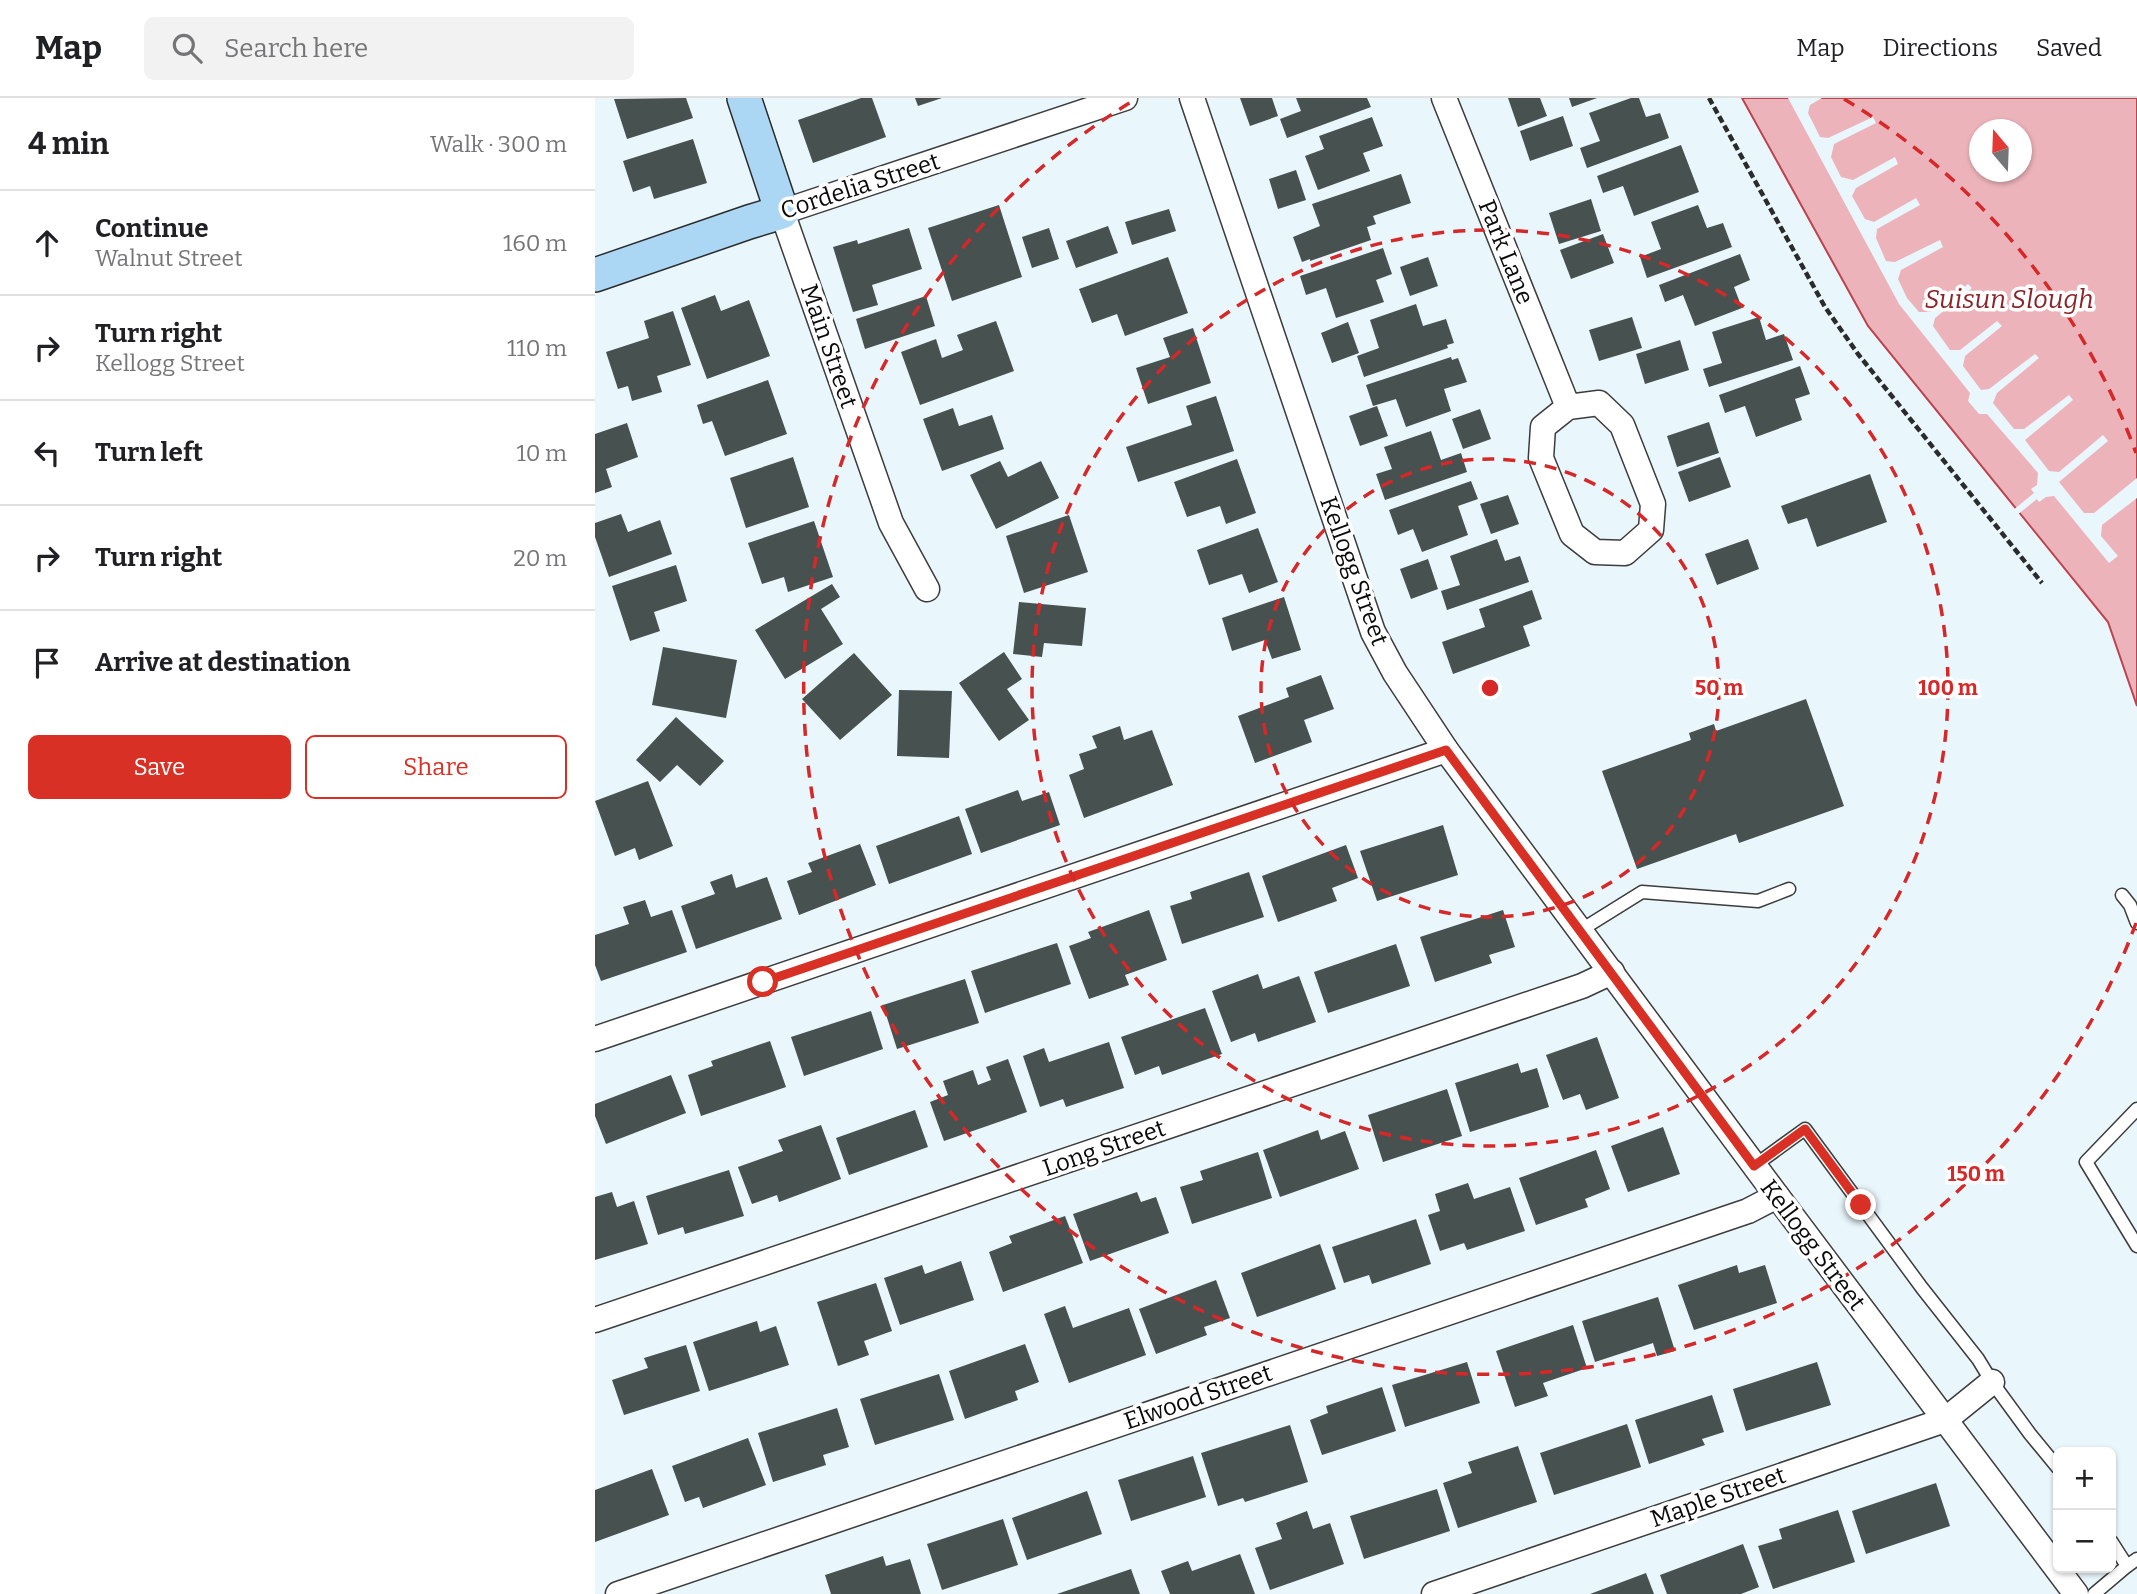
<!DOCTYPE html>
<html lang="en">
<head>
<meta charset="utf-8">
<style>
	:root { --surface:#fff; --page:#f2f2f2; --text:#202124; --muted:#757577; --line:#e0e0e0; --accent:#d93025 }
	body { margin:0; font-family:Bitter,serif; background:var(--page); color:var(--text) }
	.controls { position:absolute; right:21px; bottom:21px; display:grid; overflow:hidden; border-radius:10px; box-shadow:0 2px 5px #0004 }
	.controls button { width:63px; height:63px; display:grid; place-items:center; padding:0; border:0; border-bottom:2px solid var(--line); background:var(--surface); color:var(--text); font:35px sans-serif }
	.compass { position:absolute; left:1374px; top:21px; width:63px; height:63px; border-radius:50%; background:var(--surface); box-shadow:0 2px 5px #0004; rotate:341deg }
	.stop { position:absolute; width:21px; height:21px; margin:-16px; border:5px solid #d93025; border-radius:50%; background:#fff }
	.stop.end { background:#d93025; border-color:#fff; box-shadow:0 2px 7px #0008 }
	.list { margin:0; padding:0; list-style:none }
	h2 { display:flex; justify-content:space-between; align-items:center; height:91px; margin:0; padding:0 28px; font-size:30px }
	h2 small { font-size:23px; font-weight:400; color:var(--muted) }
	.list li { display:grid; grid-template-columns:46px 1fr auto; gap:21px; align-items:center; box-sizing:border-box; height:105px; padding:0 28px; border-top:2px solid var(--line) }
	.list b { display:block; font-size:26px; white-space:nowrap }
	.list p { margin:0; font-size:23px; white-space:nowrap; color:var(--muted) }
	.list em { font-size:23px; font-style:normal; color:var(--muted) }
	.actions { display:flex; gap:14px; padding:21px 28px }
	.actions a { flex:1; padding:16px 0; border:2px solid var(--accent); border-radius:10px; text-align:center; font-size:24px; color:var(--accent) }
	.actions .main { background:var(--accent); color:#fff }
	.icon { flex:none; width:38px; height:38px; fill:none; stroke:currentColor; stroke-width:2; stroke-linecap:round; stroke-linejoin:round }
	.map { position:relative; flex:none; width:1542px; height:1496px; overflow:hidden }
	header { display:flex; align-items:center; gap:42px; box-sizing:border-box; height:98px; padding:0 35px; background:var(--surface); border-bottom:2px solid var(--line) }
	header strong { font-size:33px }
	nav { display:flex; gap:38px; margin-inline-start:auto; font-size:24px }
	.search { width:490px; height:63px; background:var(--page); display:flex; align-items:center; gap:18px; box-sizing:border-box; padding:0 24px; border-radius:10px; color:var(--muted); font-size:26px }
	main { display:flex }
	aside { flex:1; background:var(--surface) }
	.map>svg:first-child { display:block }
	.water { fill:#edb3ba; stroke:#bb434e; stroke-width:2; fill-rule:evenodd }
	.pier { fill:#e9f6fc }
	.building { fill:#475150 }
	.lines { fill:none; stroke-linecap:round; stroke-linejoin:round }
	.lane-casing { stroke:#3c3c3c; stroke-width:15 }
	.street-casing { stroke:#3c3c3c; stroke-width:27 }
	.secondary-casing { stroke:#2b2b2b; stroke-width:36 }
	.path { stroke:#2b2b2b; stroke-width:4.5; stroke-dasharray:7 3.5; stroke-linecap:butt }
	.lane { stroke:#fff; stroke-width:12 }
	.street { stroke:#fff; stroke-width:24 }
	.secondary { stroke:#abd7f5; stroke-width:33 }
	.route { stroke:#d93025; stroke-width:9 }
	.ring { fill:none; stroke:#d62828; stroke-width:3.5; stroke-dasharray:12 9 }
	.labels { text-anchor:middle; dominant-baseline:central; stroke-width:7; stroke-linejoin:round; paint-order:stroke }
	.street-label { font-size:24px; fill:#090909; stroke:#fff }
	.water-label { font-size:26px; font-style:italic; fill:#8b2329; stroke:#fff }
	.centre { fill:#d62828; stroke:#fff; stroke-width:3.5 }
	.ring-label { font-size:21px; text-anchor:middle; font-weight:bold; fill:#d62828; stroke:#fff; stroke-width:7; stroke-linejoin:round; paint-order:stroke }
</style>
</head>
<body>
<header>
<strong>Map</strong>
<div class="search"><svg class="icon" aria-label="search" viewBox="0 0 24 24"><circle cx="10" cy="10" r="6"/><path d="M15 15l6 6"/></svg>Search here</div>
<nav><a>Map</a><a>Directions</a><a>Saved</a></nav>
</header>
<main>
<aside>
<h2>4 min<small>Walk · 300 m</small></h2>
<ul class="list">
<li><svg class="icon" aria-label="ahead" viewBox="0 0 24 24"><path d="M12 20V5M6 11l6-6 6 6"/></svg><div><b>Continue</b><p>Walnut Street</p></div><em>160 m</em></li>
<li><svg class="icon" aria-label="right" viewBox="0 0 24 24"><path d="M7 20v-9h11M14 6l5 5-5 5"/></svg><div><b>Turn right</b><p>Kellogg Street</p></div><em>110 m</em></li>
<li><svg class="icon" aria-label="left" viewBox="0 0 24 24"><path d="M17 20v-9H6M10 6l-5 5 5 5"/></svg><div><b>Turn left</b></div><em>10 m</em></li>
<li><svg class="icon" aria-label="right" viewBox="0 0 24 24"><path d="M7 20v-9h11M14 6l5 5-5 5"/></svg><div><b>Turn right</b></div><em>20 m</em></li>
<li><svg class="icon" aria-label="arrive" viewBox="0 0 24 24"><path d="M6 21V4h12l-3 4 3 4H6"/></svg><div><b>Arrive at destination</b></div></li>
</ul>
<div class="actions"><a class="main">Save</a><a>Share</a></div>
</aside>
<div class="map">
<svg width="1542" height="1496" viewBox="0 0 1542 1496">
	<rect width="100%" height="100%" fill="#e9f6fc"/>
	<path class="water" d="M 1147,0 L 1542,0 L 1542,608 L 1513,524 L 1273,228 ZM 1384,32 L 1426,32 L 1426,74 L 1384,74 Z"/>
	<polygon class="pier" points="1193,0 1227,0 1215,7 1213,15 1225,39 1233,40 1278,19 1281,25 1239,46 1236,59 1246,79 1258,82 1300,59 1303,66 1261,90 1257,98 1270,121 1279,124 1321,100 1325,107 1282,131 1281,140 1291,163 1300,164 1345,142 1348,149 1306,172 1303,181 1312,200 1324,214 1336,214 1373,186 1377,190 1340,220 1338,228 1355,252 1365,252 1402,223 1407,228 1370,258 1368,268 1386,292 1394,291 1440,256 1444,260 1402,295 1398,305 1419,331 1429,331 1474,297 1478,302 1430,342 1454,373 1464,374 1508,337 1513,343 1464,384 1489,415 1499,415 1542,380 1542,400 1507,427 1506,438 1523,458 1514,465 1459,398 1451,399 1444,404 1442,401 1421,418 1417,413 1439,395 1436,391 1442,387 1443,375 1392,316 1384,316 1373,303 1375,295 1304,206"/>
	<g class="building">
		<polygon points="91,0 98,20 32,41 19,1"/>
		<polygon points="266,0 277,0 291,39 218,65 203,22"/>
		<polygon points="320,0 347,0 323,8"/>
		<polygon points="645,0 677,0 683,18 655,28"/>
		<polygon points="701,0 772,0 776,9 692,40 685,21 706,13"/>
		<polygon points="913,0 945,0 952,18 923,29"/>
		<polygon points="974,0 1002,0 977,9"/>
		<polygon points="1036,0 1044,0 1051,19 1065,15 1074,40 992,70 985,50 1005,43 994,15"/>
		<polygon points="968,18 978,48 935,63 925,33"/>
		<polygon points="777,19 788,48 768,55 775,73 723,92 710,58 729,51 724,38"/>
		<polygon points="98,41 112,85 59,101 55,88 38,94 28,63"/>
		<polygon points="1086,47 1104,94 1039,118 1028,88 1008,95 1002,78"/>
		<polygon points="701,72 711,102 683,111 674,81"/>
		<polygon points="806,76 816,105 778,118 781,126 772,129 776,142 715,163 715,161 707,164 698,139 725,128 717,106"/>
		<polygon points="996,101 1006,133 964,146 954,115"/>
		<polygon points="404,107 427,179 357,203 333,130"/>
		<polygon points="1103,107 1112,130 1128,125 1137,149 1052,180 1045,159 1066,151 1056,124"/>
		<polygon points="574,111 581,133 537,147 530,124"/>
		<polygon points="513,128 523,155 481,170 471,143"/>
		<polygon points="314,130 327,171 277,187 283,207 258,214 238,149 262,142 263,146"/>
		<polygon points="454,130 464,161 437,170 427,139"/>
		<polygon points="1008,136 1019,165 976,181 965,152"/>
		<polygon points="788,150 797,176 781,182 789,204 741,220 731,190 711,197 705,178"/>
		<polygon points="1145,156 1155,182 1139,189 1147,210 1100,228 1088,197 1070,204 1064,187"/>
		<polygon points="573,159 593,215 530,238 522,216 497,225 484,191"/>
		<polygon points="833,159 843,188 815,198 805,169"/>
		<polygon points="120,197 126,213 154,202 175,258 112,281 86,210"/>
		<polygon points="331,198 340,228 270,251 261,221"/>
		<polygon points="821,206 828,228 851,221 859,245 852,247 853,250 769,279 762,258 784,250 775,222"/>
		<polygon points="78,213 96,267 62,278 67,294 37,303 33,288 23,291 11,254 54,240 49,223"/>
		<polygon points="1037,219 1047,250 1004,263 994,232"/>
		<polygon points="1164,219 1171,242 1189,236 1198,262 1114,289 1108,271 1127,265 1117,234"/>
		<polygon points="401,223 419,273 325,307 306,254 341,241 347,260 368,252 362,237"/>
		<polygon points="753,224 764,255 737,265 726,235"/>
		<polygon points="598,230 616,285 553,306 541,270 575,259 568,240"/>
		<polygon points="1085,242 1094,272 1050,286 1041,256"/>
		<polygon points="856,259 857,262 863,260 872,284 849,291 856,313 811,329 801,301 778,308 771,287"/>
		<polygon points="1205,268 1215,296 1200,301 1207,322 1161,339 1150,308 1130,315 1124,297"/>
		<polygon points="173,282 192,336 130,358 117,323 108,326 102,307"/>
		<polygon points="621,298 639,353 543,384 531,349 597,327 591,308"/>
		<polygon points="782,308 793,338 765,348 754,318"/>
		<polygon points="358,310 364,328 397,317 409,351 347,373 328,321"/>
		<polygon points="885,311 896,341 868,351 857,321"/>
		<polygon points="1114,324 1124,355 1082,369 1072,338"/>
		<polygon points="32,325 43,359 11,371 17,389 0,395 0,336"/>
		<polygon points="836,333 846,362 866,355 872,374 790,402 781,376 797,371 789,349"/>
		<polygon points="198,359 214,409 151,430 135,380"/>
		<polygon points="1125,359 1136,389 1094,404 1083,374"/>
		<polygon points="642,361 661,415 631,426 625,408 592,419 579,384"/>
		<polygon points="405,363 413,379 446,363 464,400 401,431 375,377"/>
		<polygon points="1275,376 1292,424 1222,449 1212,420 1193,426 1186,408"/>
		<polygon points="876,383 883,401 863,408 873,437 827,454 818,431 803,437 794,412"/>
		<polygon points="913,397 924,426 896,436 885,406"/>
		<polygon points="26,416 33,434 65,422 77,456 14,479 0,439 0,425"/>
		<polygon points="474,417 493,474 429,495 411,438"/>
		<polygon points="219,423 238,479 193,494 189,479 167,486 153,445"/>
		<polygon points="663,430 683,484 654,495 647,476 614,487 602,452"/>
		<polygon points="902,441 910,463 925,458 934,484 852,512 846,493 865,487 855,458"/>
		<polygon points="1153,441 1164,471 1122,487 1110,456"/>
		<polygon points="833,461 843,491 816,501 805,471"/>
		<polygon points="81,467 92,503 59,514 65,533 35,543 17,488"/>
		<polygon points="237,486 245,499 226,511 248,546 190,581 160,532"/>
		<polygon points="937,492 947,521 928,528 935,548 858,576 847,544 890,529 884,511"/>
		<polygon points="689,499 706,552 677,561 670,542 637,553 627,520"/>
		<polygon points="424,504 491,510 487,548 449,545 447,559 418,556"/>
		<polygon points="68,549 142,562 131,620 57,607"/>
		<polygon points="409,554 427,581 412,591 434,622 404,643 364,585"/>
		<polygon points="259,555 297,597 245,642 207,601"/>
		<polygon points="726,577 739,611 709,622 717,644 660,665 643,618 694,599 691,590"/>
		<polygon points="304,592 357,593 354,660 302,658"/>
		<polygon points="1211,601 1249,708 1144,745 1141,736 1042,771 1007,673 1096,642 1094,635 1119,626 1121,633"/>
		<polygon points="81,619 129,663 105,688 82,667 65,684 41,662"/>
		<polygon points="525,628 529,642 557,632 578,687 489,720 474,677 489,671 484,656 502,650 497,638"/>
		<polygon points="53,683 78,748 44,762 40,750 20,758 0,703"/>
		<polygon points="423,692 427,703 454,694 465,727 386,755 370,711"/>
		<polygon points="364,718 377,756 294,786 281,748"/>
		<polygon points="848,727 863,777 782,803 765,753"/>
		<polygon points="265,746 281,787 204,817 192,783 217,774 213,765"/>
		<polygon points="751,747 763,780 737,790 742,803 683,824 667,778"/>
		<polygon points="654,774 669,819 587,846 575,808 597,801 595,794"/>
		<polygon points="137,776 141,790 172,779 187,821 101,851 86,808 120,796 115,784"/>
		<polygon points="50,802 56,819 77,812 92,854 6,883 0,867 0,837 34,826 28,809"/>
		<polygon points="554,812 572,862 530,877 534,887 494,901 474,848 496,840 493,834"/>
		<polygon points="908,812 920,849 894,857 897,865 840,884 825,839"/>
		<polygon points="462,845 476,886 390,915 376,873"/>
		<polygon points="801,846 815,888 733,915 719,874"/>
		<polygon points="663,876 668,891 704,878 721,924 663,944 660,935 636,944 617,893"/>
		<polygon points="370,881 384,925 302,951 288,907"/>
		<polygon points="610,910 627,956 567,977 564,968 540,977 526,939"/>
		<polygon points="276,913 288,951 209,978 196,939"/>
		<polygon points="1002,939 1024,1000 991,1012 985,996 968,1002 951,957"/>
		<polygon points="175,943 191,989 106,1018 93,977 118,968 116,963"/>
		<polygon points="514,944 529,990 471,1009 468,1001 445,1009 428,958 449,950 454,964"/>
		<polygon points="413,961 432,1014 349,1043 335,1004 353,997 348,983 378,972 383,987 396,982 391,969"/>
		<polygon points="923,965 926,975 942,970 954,1009 875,1034 860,985"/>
		<polygon points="76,977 91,1015 11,1046 0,1018 0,1006"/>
		<polygon points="852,991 867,1038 788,1064 773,1017"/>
		<polygon points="320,1012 333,1049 254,1077 241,1040"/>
		<polygon points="226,1027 246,1081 184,1104 182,1097 157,1106 143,1069 188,1053 183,1042"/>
		<polygon points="1068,1029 1085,1076 1033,1094 1016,1048"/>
		<polygon points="723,1032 726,1042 750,1033 764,1071 685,1099 668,1052"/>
		<polygon points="1001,1052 1015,1091 990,1101 993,1109 941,1127 924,1080"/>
		<polygon points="663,1054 677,1100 597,1126 585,1089 608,1082 605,1073"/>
		<polygon points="134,1072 149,1118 90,1136 88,1129 63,1137 51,1098"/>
		<polygon points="873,1085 879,1101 915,1089 930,1133 872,1152 869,1145 845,1153 833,1117 845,1113 840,1096"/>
		<polygon points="17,1094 22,1109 39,1103 53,1146 0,1162 0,1099"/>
		<polygon points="542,1094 546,1104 561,1099 574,1135 495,1163 478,1116"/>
		<polygon points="470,1118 488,1165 408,1194 394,1154 417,1145 414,1138"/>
		<polygon points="821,1121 836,1166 777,1186 774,1177 749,1185 737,1149"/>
		<polygon points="725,1146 741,1191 662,1219 646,1175"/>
		<polygon points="366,1163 379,1202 305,1227 289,1180 327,1167 330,1176"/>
		<polygon points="1142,1167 1144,1175 1170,1167 1182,1205 1099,1232 1083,1187"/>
		<polygon points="621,1182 635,1220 609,1229 612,1237 561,1256 544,1211"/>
		<polygon points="281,1185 297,1233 269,1243 274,1257 243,1268 222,1204"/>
		<polygon points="1063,1199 1080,1253 1062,1258 1058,1245 1000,1264 987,1223"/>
		<polygon points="470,1208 478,1230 534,1210 551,1257 474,1285 449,1216"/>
		<polygon points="162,1223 165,1234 181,1228 194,1267 114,1293 98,1244"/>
		<polygon points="978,1227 992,1270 948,1285 953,1298 920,1309 901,1253"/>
		<polygon points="430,1246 444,1284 420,1293 423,1302 370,1321 354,1273"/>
		<polygon points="91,1247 105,1293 29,1317 17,1282 53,1270 49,1260"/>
		<polygon points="872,1264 885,1305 810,1329 797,1287"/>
		<polygon points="1222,1264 1236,1307 1151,1333 1138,1291"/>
		<polygon points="344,1276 359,1322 280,1347 265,1301"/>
		<polygon points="787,1289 801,1333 727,1357 715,1322 733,1315 731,1308"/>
		<polygon points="1117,1297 1129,1334 1107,1341 1110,1347 1054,1366 1040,1322"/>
		<polygon points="242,1310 254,1349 228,1357 231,1367 178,1384 163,1335"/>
		<polygon points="1032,1326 1046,1369 959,1397 945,1355"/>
		<polygon points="695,1327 713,1384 650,1404 648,1400 623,1408 606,1355"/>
		<polygon points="153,1340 171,1387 108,1410 104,1399 90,1404 77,1368"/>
		<polygon points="923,1348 942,1404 863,1430 848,1385 877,1375 873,1364"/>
		<polygon points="598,1358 611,1399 536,1423 523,1382"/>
		<polygon points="57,1371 74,1417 0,1444 0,1392"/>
		<polygon points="1341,1385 1355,1428 1271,1456 1257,1413"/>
		<polygon points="842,1391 855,1433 769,1461 755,1418"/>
		<polygon points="492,1393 507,1436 432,1462 417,1420"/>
		<polygon points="1243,1412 1260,1464 1178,1491 1163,1448 1187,1441 1184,1431"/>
		<polygon points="712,1413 718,1431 735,1425 749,1466 675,1492 660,1450 687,1441 681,1425"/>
		<polygon points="408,1421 423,1467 347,1492 332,1446"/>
		<polygon points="1148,1446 1164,1489 1146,1496 1072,1496 1065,1477"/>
		<polygon points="645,1456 660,1496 575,1496 566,1473 593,1463 597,1473"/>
		<polygon points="288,1458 291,1468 315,1461 326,1496 236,1496 230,1477"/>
		<polygon points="536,1471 545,1496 462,1496"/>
		<polygon points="1051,1475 1059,1496 995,1496"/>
	</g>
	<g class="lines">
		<defs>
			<g id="lane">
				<polyline points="1527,797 1535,807 1542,825"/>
				<polyline points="986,832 1047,794 1163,803 1194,791"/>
				<polyline points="1542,1011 1491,1064 1542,1148"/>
				<polyline points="1159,1068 1210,1031 1327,1190 1383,1261 1397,1284 1435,1336 1463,1370"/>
				<polyline points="1516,1443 1532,1468 1542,1461"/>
				<polyline points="1499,1496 1532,1468"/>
			</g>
			<g id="street">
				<polyline points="597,0 778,534 800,575 851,652 1182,1098 1481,1496"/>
				<polyline points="849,0 973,309"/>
				<polygon points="1004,305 1027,327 1058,406 1056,432 1030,455 1000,454 977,436 946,360 948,329 973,309"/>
				<polyline points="332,491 296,425 187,114 530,0"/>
				<polyline points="0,941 851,652"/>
				<polyline points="0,1222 987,888 1017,874"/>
				<polyline points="23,1496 1153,1113 1182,1098"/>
				<polyline points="839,1496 1350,1322 1397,1284"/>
			</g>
			<polyline id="secondary" points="0,177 154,124 187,114 149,0"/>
		</defs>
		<use href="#lane" class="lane-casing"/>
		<use href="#street" class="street-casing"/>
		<use href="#secondary" class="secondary-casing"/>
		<polyline class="path" points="1114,0 1230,209 1263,256 1447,485"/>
		<use href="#lane" class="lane"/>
		<use href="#street" class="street"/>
		<use href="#secondary" class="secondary"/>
	</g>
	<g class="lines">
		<polyline class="route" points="168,884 851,652 1159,1068 1210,1031 1266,1107"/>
	</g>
	<g class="ring">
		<circle cx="895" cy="590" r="229"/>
		<circle cx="895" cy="590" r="458"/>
		<path d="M1541 825A687 687 0 1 1 541 1M1249 1A687 687 0 0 1 1541 355"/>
	</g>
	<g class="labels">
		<g class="street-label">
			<text transform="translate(265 88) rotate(-18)">Cordelia Street</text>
			<text transform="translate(911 154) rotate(68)">Park Lane</text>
			<text transform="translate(234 248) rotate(71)">Main Street</text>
			<text transform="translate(759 473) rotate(70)">Kellogg Street</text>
			<text transform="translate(509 1050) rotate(-19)">Long Street</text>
			<text transform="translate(1218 1147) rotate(53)">Kellogg Street</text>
			<text transform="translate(603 1299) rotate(-19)">Elwood Street</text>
			<text transform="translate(1123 1399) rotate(-19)">Maple Street</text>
		</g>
		<g class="water-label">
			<text x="1414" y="201">Suisun Slough</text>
		</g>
	</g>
	<circle cx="895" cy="590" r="10" class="centre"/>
	<g class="ring-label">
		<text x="1124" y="597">50 m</text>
		<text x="1353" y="597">100 m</text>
		<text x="1381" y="1083">150 m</text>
	</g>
</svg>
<div class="controls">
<button>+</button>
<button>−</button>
</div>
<svg class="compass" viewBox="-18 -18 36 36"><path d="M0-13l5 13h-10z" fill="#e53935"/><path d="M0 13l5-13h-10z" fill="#757577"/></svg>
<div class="stop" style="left:168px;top:884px"></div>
<div class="stop end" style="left:1266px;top:1107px"></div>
</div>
</main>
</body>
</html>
